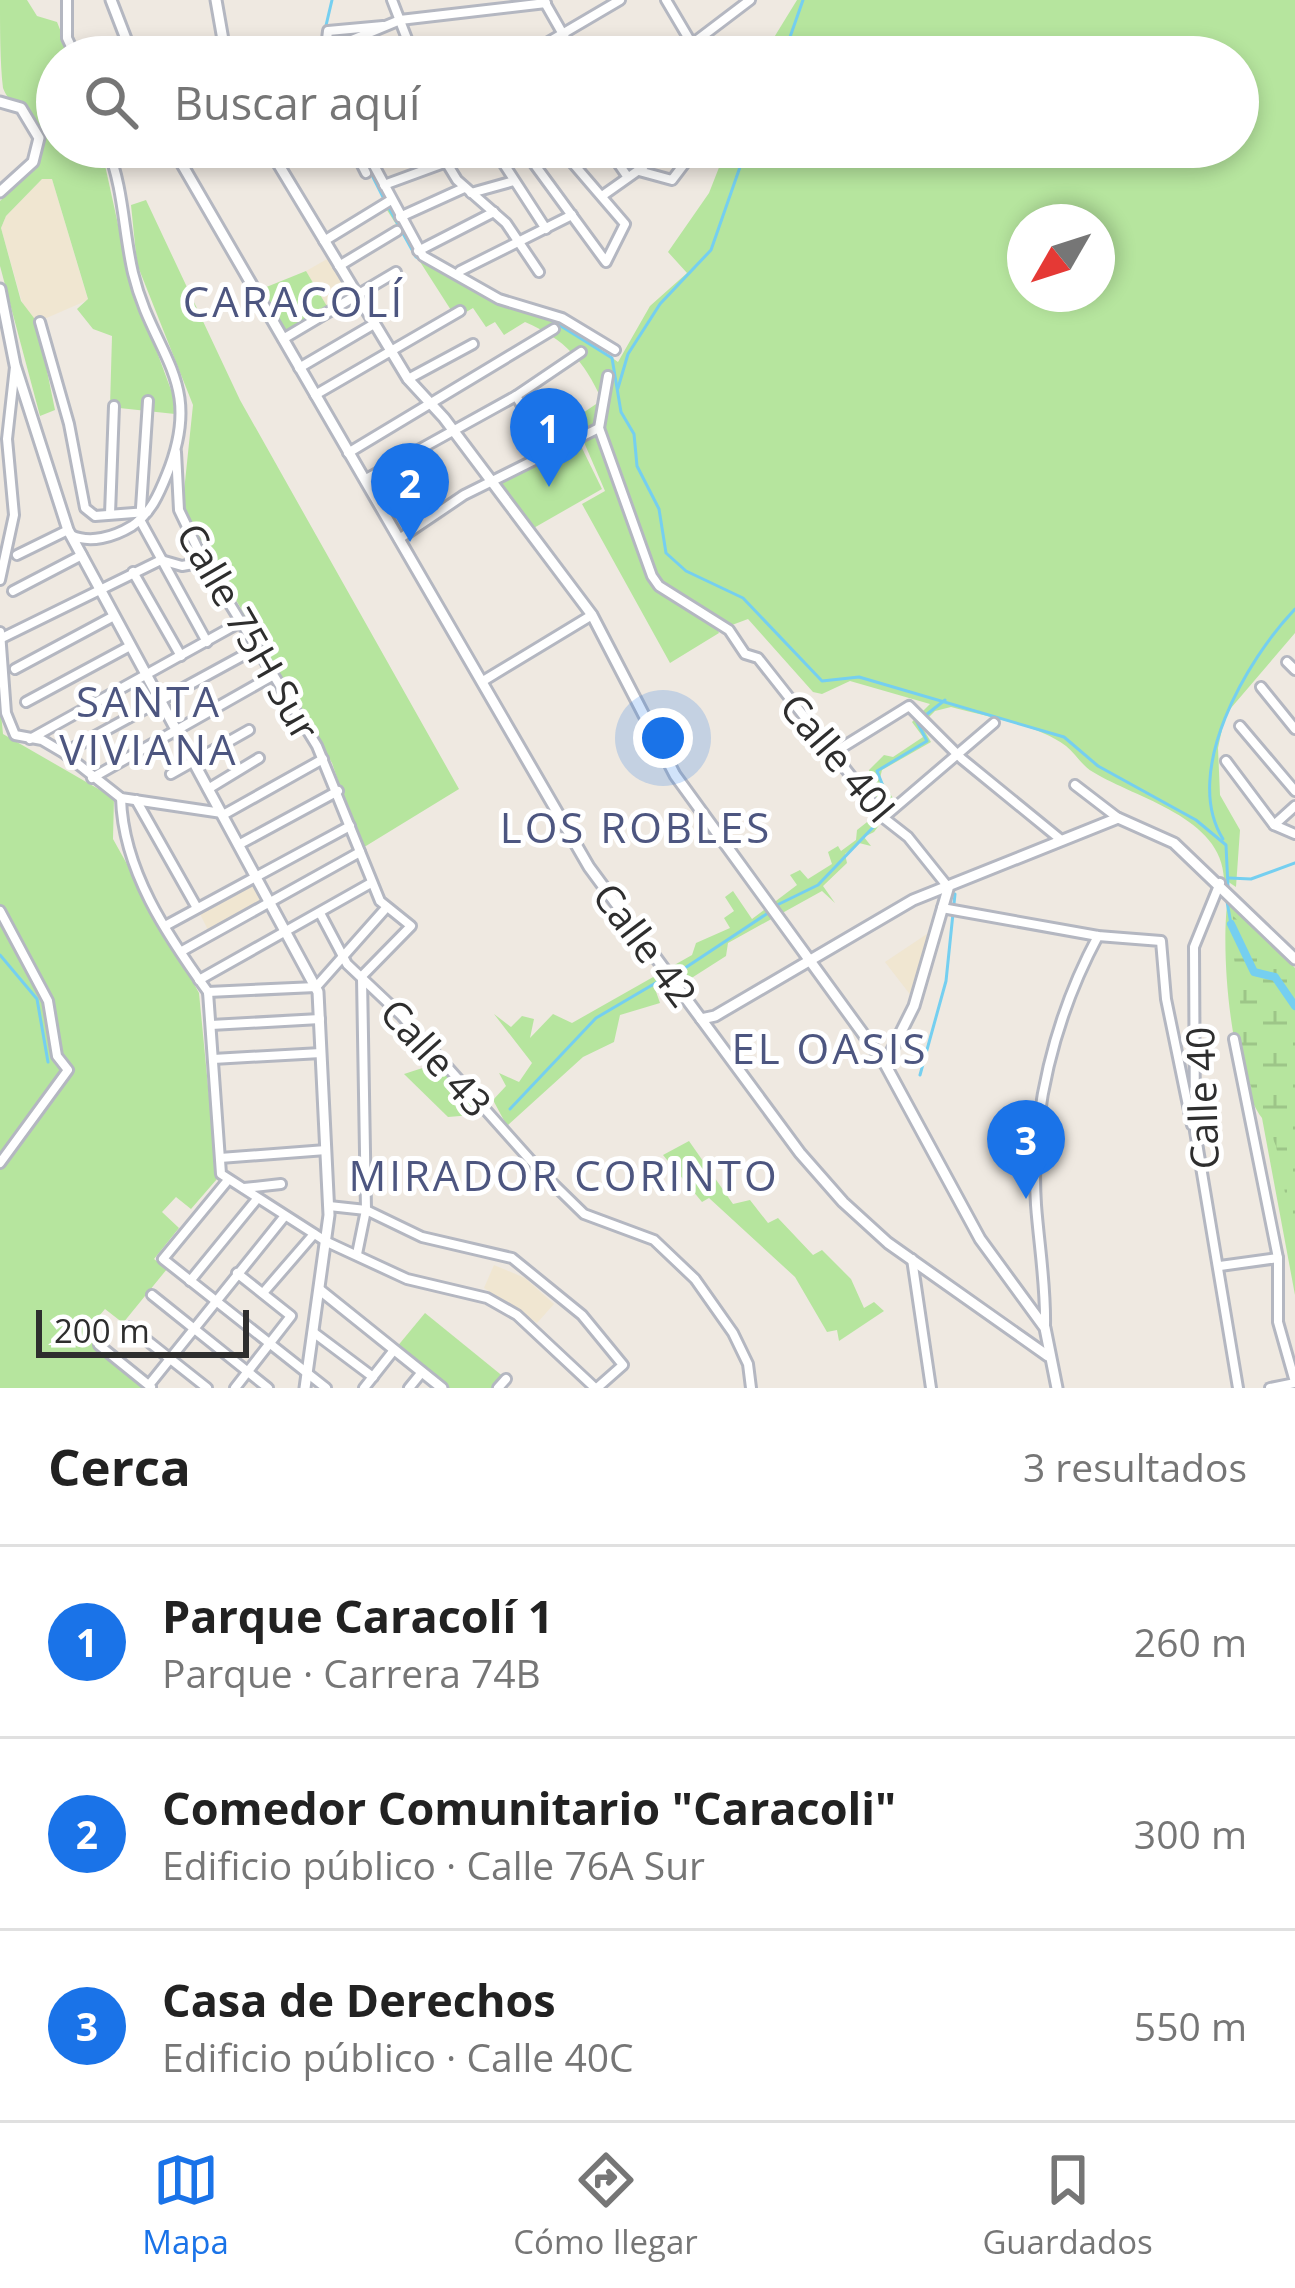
<!DOCTYPE html>
<html lang="es">
<head>
<meta charset="utf-8">
<style>
	:root { --surface:#fff; --page:#f2f2f2; --text:#222; --muted:#767676; --line:#e0e0e0; --accent:#1a73e8 }
	body { margin:0; font-family:"Open Sans",sans-serif; background:var(--page); color:var(--text) }
	.compass { position:absolute; left:1007px; top:204px; width:108px; height:108px; border-radius:50%; background:var(--surface); box-shadow:0 6px 18px #0003; rotate:231deg }
	.scale { position:absolute; left:36px; bottom:30px; width:213px; box-sizing:border-box; padding-left:12px; border:6px solid #2e2e2e; border-top:0; font-size:33px; line-height:42px; white-space:nowrap; color:#2e2e2e; -webkit-text-stroke:9px #fff; paint-order:stroke }
	.you { position:absolute; left:663px; top:738px; width:42px; height:42px; margin:-30px; border:9px solid #fff; border-radius:50%; background:#1a73e8; box-shadow:0 0 0 18px #1a73e833 }
	.badge { display:grid; place-items:center; width:78px; height:78px; border-radius:50%; background:var(--accent); color:#fff; font-size:39px; font-weight:700 }
	.pin { position:absolute; translate:-50% -99px; filter:drop-shadow(0 3px 6px #0008) }
	.pin::after { content:''; position:absolute; top:63px; width:42px; height:36px; background:inherit; clip-path:polygon(0 0,100% 0,50% 100%) }
	.list { margin:0; padding:0; list-style:none }
	h2 { display:flex; justify-content:space-between; align-items:center; height:156px; margin:0; padding:0 48px; font-size:51px }
	h2 small { font-size:39px; font-weight:400; color:var(--muted) }
	.list li { display:grid; grid-template-columns:78px 1fr auto; gap:36px; align-items:center; box-sizing:border-box; height:192px; padding:0 48px; border-top:3px solid var(--line) }
	.list b { display:block; font-size:45px; white-space:nowrap }
	.list p { margin:0; font-size:39px; white-space:nowrap; color:var(--muted) }
	.list em { font-size:39px; font-style:normal; color:var(--muted) }
	.icon { flex:none; width:66px; height:66px; fill:none; stroke:currentColor; stroke-width:2; stroke-linecap:round; stroke-linejoin:round }
	.map { position:relative; flex:none; width:1295px; height:1388px; overflow:hidden }
	.search { position:absolute; background:var(--surface); box-shadow:0 6px 18px #0003; left:36px; right:36px; top:36px; height:132px; display:flex; align-items:center; gap:30px; box-sizing:border-box; padding:0 42px; border-radius:66px; color:var(--muted); font-size:45px }
	.sheet { height:732px; background:var(--surface) }
	nav { display:flex; justify-content:space-around; align-items:center; box-sizing:border-box; height:168px; border-top:3px solid var(--line); background:var(--surface); font-size:33px; color:var(--muted) }
	nav a { display:grid; justify-items:center; gap:6px }
	nav .on { color:var(--accent) }
	.map>svg:first-child { display:block }
	.education { fill:#f0e6d1 }
	.grass { fill:#b6e59e; fill-rule:evenodd }
	.wetland { fill:url(#wetland-marsh) }
	.lines { fill:none; stroke-linecap:round; stroke-linejoin:round }
	.stream { stroke:#75cff0; stroke-width:3 }
	.canal { stroke:#75cff0; stroke-width:8 }
	.minor-casing { stroke:#b4b7c1; stroke-width:14 }
	.tertiary-casing { stroke:#b4b7c1; stroke-width:15 }
	.minor { stroke:#fff; stroke-width:8 }
	.tertiary { stroke:#fff; stroke-width:9 }
	.labels { text-anchor:middle; dominant-baseline:central; stroke-width:10; stroke-linejoin:round; paint-order:stroke }
	.street-label { font-size:39px; fill:#2e2e2e; stroke:#fff }
	.neighbourhood-label { font-size:42px; letter-spacing:3px; fill:#4d5680; stroke:#fff }
</style>
</head>
<body>
<div class="map">
<svg width="1295" height="1388" viewBox="0 0 1295 1388">
	<defs>
		<pattern id="wetland-marsh" width="20" height="14" patternUnits="userSpaceOnUse" patternTransform="scale(3)"><rect width="20" height="14" fill="#b6e59e"/><path d="M1 5h8M5 5V1M11 12h8M15 12V8" fill="none" stroke="#9dc588"/></pattern>
	</defs>
	<rect width="100%" height="100%" fill="#efe9e1"/>
	<g class="education">
		<polygon points="42,179 52,179 88,300 35,323 22,302 1,228 6,216"/>
		<polygon points="329,258 350,295 328,308 306,271"/>
		<polygon points="252,879 265,901 209,932 197,908"/>
		<polygon points="930,932 912,997 885,962"/>
		<polygon points="494,1265 525,1278 554,1304 537,1323 484,1288"/>
	</g>
	<g class="grass">
		<path d="M 0,0 L 27,0 L 37,16 L 57,22 L 71,57 L 57,57 L 57,147 L 101,147 L 130,279 L 174,398 L 175,414 L 110,407 L 112,336 L 93,329 L 77,309 L 88,299 L 52,179 L 42,179 L 6,216 L 1,228 L 21,301 L 37,322 L 55,410 L 40,416 L 0,266 L 0,201 L 41,160 C 46,103 16,121 3,88 C 0,63 0,27 0,0 Z"/>
		<path d="M 797,0 L 1295,0 L 1295,633 L 1225,715 L 1218,748 L 1220,795 L 1240,830 L 1236,887 L 1224,879 C 1222,817 1137,799 1093,772 C 1082,766 1076,754 1066,746 C 1036,724 986,717 951,707 L 935,711 L 921,725 L 931,742 L 882,770 L 880,778 L 896,803 L 874,832 L 864,837 L 871,846 L 859,843 L 845,854 L 847,863 L 823,886 L 835,903 L 822,891 L 728,943 L 726,956 L 690,979 L 654,986 L 660,1003 L 620,1015 L 614,1042 L 583,1057 L 507,1126 L 493,1100 L 506,1086 L 499,1073 L 519,1082 L 532,1063 L 494,1014 L 511,1027 L 522,1016 L 534,1019 L 530,1038 L 553,1014 L 572,1023 L 692,955 L 696,943 L 730,928 L 724,918 L 734,911 L 725,897 L 733,891 L 752,919 L 797,885 L 790,875 L 800,870 L 808,879 L 832,864 L 828,852 L 838,846 L 841,851 L 856,840 L 857,830 L 881,811 L 861,785 L 871,780 L 869,770 L 884,755 L 893,757 L 923,737 L 912,722 L 930,704 L 850,681 L 822,694 L 813,692 L 748,619 L 732,625 L 709,611 L 719,633 L 670,663 L 582,504 L 605,491 L 574,419 L 602,400 C 584,361 565,339 525,322 L 504,335 L 495,322 L 486,327 L 473,308 L 456,318 L 385,207 L 390,204 L 416,251 L 508,307 L 557,319 L 618,362 L 650,306 L 687,273 L 668,252 L 709,193 L 727,147 L 1238,147 L 1238,57 L 762,57 ZM 1025,222 L 1097,222 L 1097,294 L 1025,294 Z"/>
		<polygon points="146,200 240,400 459,789 361,849 332,763 190,522 183,501 193,405 137,264 131,205"/>
		<polygon points="306,271 328,308 284,336 259,290"/>
		<polygon points="580,444 602,489 532,529 495,485"/>
		<polygon points="0,703 3,734 114,798 113,839 199,993 217,1179 191,1209 176,1197 162,1212 179,1228 154,1259 167,1269 123,1323 105,1309 83,1335 148,1388 0,1388"/>
		<path d="M 1228,897 L 1295,968 L 1295,1295 L 1262,1118 C 1230,1075 1220,951 1228,897 Z"/>
		<polygon points="438,1063 484,1114 448,1117 404,1074"/>
		<polygon points="689,1141 733,1204 750,1200 768,1223 778,1218 813,1255 822,1250 851,1279 864,1308 874,1302 884,1311 839,1341 837,1330 827,1332 795,1277 709,1198 702,1202 663,1155"/>
		<polygon points="425,1313 505,1378 497,1388 445,1388 396,1348"/>
	</g>
	<polygon class="wetland" points="1227,910 1295,976 1295,1245 1276,1146 1243,1067 1240,999"/>
	<g class="lines">
		<g class="stream">
			<polyline points="320,51 332,0"/>
			<polyline points="783,57 803,0"/>
			<polyline points="358,147 384,199"/>
			<polyline points="389,208 416,257 442,271"/>
			<polyline points="492,299 527,311"/>
			<polyline points="548,318 612,358 621,412 634,434 637,466 659,509 666,553 686,571 743,598 822,681 859,677 1064,737 1098,766 1196,820 1226,845 1228,887"/>
			<polyline points="618,388 628,354 660,304 711,250 747,147"/>
			<path d="M 1223,839 C 1181,772 1247,659 1295,609"/>
			<polyline points="1229,878 1251,879 1295,863"/>
			<polyline points="1226,896 1231,924"/>
			<polyline points="775,906 818,885 880,820 887,796 877,771 927,741 917,722 945,700"/>
			<polyline points="0,955 37,999 48,1062"/>
			<polyline points="685,968 768,913"/>
			<polyline points="920,1075 946,981 955,894"/>
			<polyline points="510,1109 596,1018 659,981"/>
		</g>
		<polyline class="canal" points="1231,924 1254,972 1275,977 1295,1006"/>
		<defs>
			<g id="minor">
				<polyline points="67,0 67,38 76,57"/>
				<polyline points="392,0 414,57"/>
				<polyline points="666,0 692,44 750,0"/>
				<polyline points="544,1 576,57"/>
				<polyline points="325,56 328,31 383,26"/>
				<polyline points="311,57 400,20 546,3"/>
				<polyline points="426,57 499,47 510,57"/>
				<polyline points="523,57 620,0"/>
				<polyline points="353,147 366,173"/>
				<polyline points="364,147 423,256 499,299 562,318 615,350"/>
				<polyline points="437,147 457,180 506,223 539,272"/>
				<polyline points="607,147 627,176"/>
				<polyline points="524,150 606,262 625,224 559,147"/>
				<polyline points="368,153 384,147"/>
				<polyline points="272,155 286,147"/>
				<polyline points="498,155 546,229"/>
				<polyline points="639,171 672,180 697,147"/>
				<polyline points="384,185 444,163 537,147"/>
				<polyline points="471,193 514,181"/>
				<polyline points="602,196 643,167 658,147"/>
				<polyline points="400,217 464,188"/>
				<polyline points="324,241 391,200"/>
				<polyline points="418,251 494,212"/>
				<polyline points="339,266 397,231"/>
				<polyline points="460,271 572,215"/>
				<polyline points="40,322 69,424 85,508 95,516 147,512"/>
				<polyline points="283,339 396,272"/>
				<polyline points="299,368 374,324"/>
				<polyline points="608,376 599,428 652,576 659,586 729,630 745,654 758,658 885,819 908,837 948,887"/>
				<polyline points="408,379 473,344"/>
				<polyline points="315,395 460,311"/>
				<polyline points="516,396 531,421"/>
				<polyline points="176,452 179,510 204,562 317,746 380,901 411,926 362,976"/>
				<polyline points="348,453 554,329"/>
				<polyline points="366,479 516,396 581,352"/>
				<polyline points="141,508 148,401"/>
				<polyline points="110,514 114,406"/>
				<polyline points="140,520 207,642"/>
				<path d="M 71,535 C 90,544 114,537 132,526 C 151,513 159,494 167,474 C 205,380 153,356 133,273 C 123,230 124,189 107,147"/>
				<polyline points="399,539 464,495 599,428"/>
				<polyline points="17,555 68,530"/>
				<polyline points="133,572 181,656"/>
				<polyline points="0,580 14,515 7,439 15,367"/>
				<polyline points="13,591 82,555"/>
				<polyline points="0,632 6,713 15,735 42,740 64,753 121,798 222,813"/>
				<polyline points="0,639 161,560 182,566 204,562"/>
				<polyline points="1287,662 1295,670"/>
				<polyline points="15,669 114,616"/>
				<polyline points="483,681 592,615"/>
				<polyline points="1261,687 1295,729"/>
				<polyline points="26,702 130,646"/>
				<polyline points="1240,726 1295,791"/>
				<polyline points="30,739 239,623"/>
				<polyline points="64,753 255,649"/>
				<polyline points="833,753 909,706 962,759 1060,839"/>
				<polyline points="1226,761 1274,825 1295,834"/>
				<polyline points="171,774 249,730"/>
				<polyline points="92,778 272,676"/>
				<polyline points="1075,785 1118,818"/>
				<polyline points="208,789 259,758"/>
				<path d="M 121,798 C 123,870 167,935 208,992"/>
				<polyline points="136,800 197,908"/>
				<polyline points="223,815 323,759"/>
				<polyline points="884,817 994,723"/>
				<polyline points="1274,825 1295,806"/>
				<polyline points="240,844 338,791"/>
				<polyline points="1220,883 1194,947 1195,1131 1238,1388"/>
				<polyline points="942,908 1098,936 1161,941 1166,999 1192,1125"/>
				<polyline points="0,911 48,1001 57,1056 68,1070 0,1163"/>
				<polyline points="320,913 347,964 402,1016 541,1172 584,1214 654,1240 695,1279 733,1333 748,1364 751,1388"/>
				<polyline points="165,926 350,826"/>
				<polyline points="182,951 360,852"/>
				<polyline points="199,980 371,883"/>
				<polyline points="208,992 221,1174 327,1242 407,1279 487,1298 517,1315 595,1388"/>
				<polyline points="208,992 316,987 386,908"/>
				<polyline points="211,1025 320,1019"/>
				<polyline points="1234,1039 1278,1258 1278,1322 1295,1382"/>
				<polyline points="213,1059 321,1053"/>
				<polyline points="220,1158 326,1150"/>
				<polyline points="228,1180 163,1259 326,1388"/>
				<polyline points="244,1188 281,1184"/>
				<polyline points="329,1206 366,1210 422,1237 512,1258 582,1315 623,1365 597,1388"/>
				<polyline points="357,1254 366,1210 362,978"/>
				<polyline points="912,1259 931,1388"/>
				<polyline points="1220,1266 1278,1258"/>
				<polyline points="190,1281 257,1199"/>
				<polyline points="263,1293 314,1234"/>
				<polyline points="152,1295 268,1388"/>
				<path d="M 1045,1326 C 1046,1285 1039,1245 1036,1205 C 1030,1114 1055,1016 1098,936"/>
				<polyline points="130,1327 207,1388"/>
				<polyline points="313,1332 373,1377"/>
				<polyline points="99,1345 151,1387"/>
				<polyline points="149,1385 284,1217"/>
				<polyline points="235,1388 291,1316 237,1273"/>
				<polyline points="364,1388 394,1350"/>
				<polyline points="409,1388 422,1372"/>
				<polyline points="498,1388 506,1379"/>
				<polyline points="1270,1388 1295,1383"/>
			</g>
			<g id="tertiary">
				<polyline points="111,0 133,57"/>
				<polyline points="216,0 226,57"/>
				<polyline points="0,102 21,108 39,138 33,162 0,192"/>
				<polyline points="172,147 589,867 800,1153 843,1202 888,1243 1048,1356"/>
				<polyline points="268,147 408,379 444,418 592,615 675,775 885,1064 980,1239 1045,1328 1057,1388"/>
				<polyline points="0,289 15,365 68,530 318,992 329,1215 305,1388"/>
				<polyline points="701,1019 715,1016 913,900 1118,818 1174,843 1295,959"/>
				<polyline points="885,1064 914,1006 948,889"/>
				<polyline points="320,1290 442,1388"/>
			</g>
		</defs>
		<use href="#minor" class="minor-casing"/>
		<use href="#tertiary" class="tertiary-casing"/>
		<use href="#minor" class="minor"/>
		<use href="#tertiary" class="tertiary"/>
	</g>
	<g class="labels">
		<g class="street-label">
			<text transform="translate(249 631) rotate(60)">Calle 75H Sur</text>
			<text transform="translate(839 757) rotate(50)">Calle 40I</text>
			<text transform="translate(646 944) rotate(53)">Calle 42</text>
			<text transform="translate(437 1057) rotate(48)">Calle 43</text>
			<text transform="translate(1201 1098) rotate(-92)">Calle 40</text>
		</g>
		<g class="neighbourhood-label">
			<text x="294" y="300">CARACOLÍ</text>
			<text x="149" y="700">SANTA<tspan x="149" dy="48">VIVIANA</tspan></text>
			<text x="636" y="826">LOS ROBLES</text>
			<text x="830" y="1047">EL OASIS</text>
			<text x="564" y="1174">MIRADOR CORINTO</text>
		</g>
	</g>
</svg>
<svg class="compass" viewBox="-18 -18 36 36"><path d="M0-13l5 13h-10z" fill="#e53935"/><path d="M0 13l5-13h-10z" fill="#767676"/></svg>
<div class="scale">200 m</div>
<div class="you"></div>
<div class="pin badge" style="left:549px;top:487px">1</div>
<div class="pin badge" style="left:410px;top:542px">2</div>
<div class="pin badge" style="left:1026px;top:1199px">3</div>
<div class="search"><svg class="icon" aria-label="search" viewBox="0 0 24 24"><circle cx="10" cy="10" r="6"/><path d="M15 15l6 6"/></svg>Buscar aquí</div>
</div>
<section class="sheet">
<h2>Cerca<small>3 resultados</small></h2>
<ul class="list">
<li><span class="badge">1</span><div><b>Parque Caracolí 1</b><p>Parque · Carrera 74B</p></div><em>260 m</em></li>
<li><span class="badge">2</span><div><b>Comedor Comunitario &quot;Caracoli&quot;</b><p>Edificio público · Calle 76A Sur</p></div><em>300 m</em></li>
<li><span class="badge">3</span><div><b>Casa de Derechos</b><p>Edificio público · Calle 40C</p></div><em>550 m</em></li>
</ul>
</section>
<nav>
<a class="on"><svg class="icon" aria-label="map" viewBox="0 0 24 24"><path d="M3 6l6-2 6 2 6-2v14l-6 2-6-2-6 2zM9 4v14M15 6v14"/></svg>Mapa</a>
<a><svg class="icon" aria-label="directions" viewBox="0 0 24 24"><path d="M12 3l9 9-9 9-9-9zM9 14v-3h6M13 9l2 2-2 2"/></svg>Cómo llegar</a>
<a><svg class="icon" aria-label="saved" viewBox="0 0 24 24"><path d="M7 4h10v16l-5-4-5 4z"/></svg>Guardados</a>
</nav>
</body>
</html>
